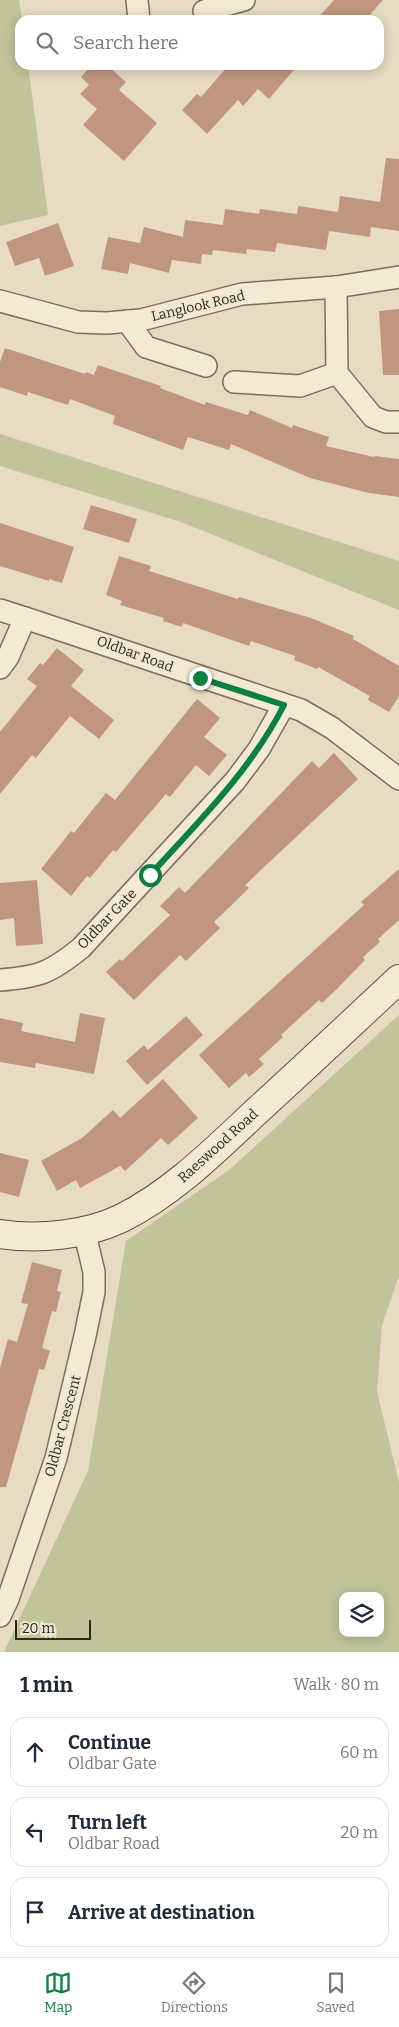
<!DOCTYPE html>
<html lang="en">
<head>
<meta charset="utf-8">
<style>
	:root { --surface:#fff; --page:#f6f6f7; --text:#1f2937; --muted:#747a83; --line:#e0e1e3; --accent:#0b8043 }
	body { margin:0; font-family:Bitter,serif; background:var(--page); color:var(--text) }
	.controls { position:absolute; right:15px; bottom:15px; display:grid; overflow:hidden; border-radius:10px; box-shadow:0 2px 12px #0003 }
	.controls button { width:45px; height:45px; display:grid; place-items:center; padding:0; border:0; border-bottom:1px solid var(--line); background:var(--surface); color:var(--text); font:25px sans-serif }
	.scale { position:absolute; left:15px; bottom:12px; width:76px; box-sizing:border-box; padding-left:5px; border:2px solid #31261e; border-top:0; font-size:14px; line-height:18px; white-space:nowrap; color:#31261e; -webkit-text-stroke:4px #f0e6d1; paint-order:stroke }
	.stop { position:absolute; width:15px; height:15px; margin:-11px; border:4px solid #0b8043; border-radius:50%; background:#fff }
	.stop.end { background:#0b8043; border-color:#fff; box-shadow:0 1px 5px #0008 }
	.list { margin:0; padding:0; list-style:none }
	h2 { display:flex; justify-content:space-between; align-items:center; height:65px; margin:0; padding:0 20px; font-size:21px }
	h2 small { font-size:16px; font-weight:400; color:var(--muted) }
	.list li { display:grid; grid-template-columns:32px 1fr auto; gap:15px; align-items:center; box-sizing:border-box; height:70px; margin:0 10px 10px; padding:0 10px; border:1px solid var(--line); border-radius:15px }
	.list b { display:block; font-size:19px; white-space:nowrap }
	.list p { margin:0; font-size:16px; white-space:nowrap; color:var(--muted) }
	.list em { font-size:16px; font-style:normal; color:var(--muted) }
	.icon { flex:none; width:28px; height:28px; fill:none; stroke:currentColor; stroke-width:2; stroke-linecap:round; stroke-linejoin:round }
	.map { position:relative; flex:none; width:399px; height:1652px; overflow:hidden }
	.search { position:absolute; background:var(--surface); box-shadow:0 2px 12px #0003; left:15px; right:15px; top:15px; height:55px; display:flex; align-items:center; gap:12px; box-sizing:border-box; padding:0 18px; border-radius:15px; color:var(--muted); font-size:19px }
	.sheet { height:305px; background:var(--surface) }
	nav { display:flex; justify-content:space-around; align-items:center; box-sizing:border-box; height:70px; border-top:1px solid var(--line); background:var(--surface); font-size:14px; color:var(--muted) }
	nav a { display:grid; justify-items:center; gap:2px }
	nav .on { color:var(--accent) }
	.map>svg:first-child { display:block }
	.green { fill:#c1c499; fill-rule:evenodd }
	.building { fill:#c1967e }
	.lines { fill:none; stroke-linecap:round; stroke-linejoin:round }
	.street-casing { stroke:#7f6d5c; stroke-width:24 }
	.secondary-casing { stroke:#614f3f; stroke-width:30 }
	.street { stroke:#f3e9d5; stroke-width:21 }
	.secondary { stroke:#f3e9d5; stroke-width:28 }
	.route { stroke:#0b8043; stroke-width:6 }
	.labels { text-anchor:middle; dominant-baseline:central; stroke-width:4; stroke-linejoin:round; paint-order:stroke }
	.street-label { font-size:14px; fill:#31261e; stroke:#f0e6d1 }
</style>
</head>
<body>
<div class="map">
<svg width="399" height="1652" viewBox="0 0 399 1652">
	<rect width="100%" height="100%" fill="#e7dbc3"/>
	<g class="green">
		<polygon points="0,0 19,0 22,20 20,20 20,65 28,65 48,215 0,226"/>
		<polygon points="0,434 399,561 399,610 181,522 0,466"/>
		<path d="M 399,1015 L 399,1276 L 382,1325 L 377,1392 L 399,1482 L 399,1652 L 4,1652 L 88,1471 L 126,1241 L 229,1170 ZM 343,1596 L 380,1596 L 380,1633 L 343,1633 Z"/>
	</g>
	<g class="building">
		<polygon points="334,0 383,0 365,20 316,20"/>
		<polygon points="92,65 107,65 126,82 119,90 157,123 124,161 83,125 97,109 80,94 89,85 81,77"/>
		<polygon points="229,65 298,65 269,99 258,89 243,106 238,100 207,134 182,110 197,94 201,97"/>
		<polygon points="386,158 399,159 399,231 371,227 370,237 329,231 326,250 277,243 275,252 247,249 246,254 213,250 212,255 202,254 201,264 172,260 169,273 130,263 128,274 101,269 108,237 140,243 144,227 183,237 185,220 223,225 225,209 259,214 260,209 297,214 298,206 338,212 340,196 380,202"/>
		<polygon points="58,223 74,266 45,276 39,258 15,266 6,242"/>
		<polygon points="399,309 399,375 383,375 379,311"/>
		<polygon points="5,348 85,374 86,372 94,375 98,365 161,386 160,388 205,405 206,402 248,415 250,410 292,428 293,425 329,437 326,446 374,457 374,456 399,459 399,497 369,493 310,478 231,444 229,450 188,437 183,450 113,424 115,416 70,399 68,405 28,392 27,396 0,387 0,362"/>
		<polygon points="91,505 137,519 129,543 83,529"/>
		<polygon points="0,523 74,547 62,583 49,579 49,581 0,566"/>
		<polygon points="119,556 151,566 149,571 238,599 239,597 311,618 354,636 353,639 399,666 399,696 389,712 368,700 370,696 318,667 317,669 294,660 295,656 251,641 249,646 183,623 182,627 163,621 164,618 120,605 122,601 106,595"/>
		<polygon points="57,648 84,670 71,686 114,720 99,739 70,716 36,758 32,755 0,794 0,732 37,686 27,679 40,663 43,665"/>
		<polygon points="197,699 220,718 204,737 227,755 209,776 196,765 170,797 166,794 116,852 113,850 90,878 87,876 71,896 41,869 71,831 74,833 106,793 115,800"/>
		<polygon points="334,753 358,779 245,885 249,888 214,922 220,928 186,961 180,955 134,1000 106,972 120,959 122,961 170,915 160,906 179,887 185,893 312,761 319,768"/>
		<polygon points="399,869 399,920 378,939 380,942 363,957 365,960 337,989 322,1003 319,1000 281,1035 283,1037 259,1059 264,1064 249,1077 246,1073 229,1088 199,1055 364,905 361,902"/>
		<polygon points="37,880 43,944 16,946 14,918 0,920 0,883"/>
		<polygon points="80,1013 105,1018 94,1074 36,1063 35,1068 0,1062 0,1018 23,1023 21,1031 75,1042"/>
		<polygon points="186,1016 203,1035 147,1085 126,1061 144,1045 148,1050"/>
		<polygon points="163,1079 198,1118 168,1145 161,1138 125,1171 120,1166 80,1188 76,1180 57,1191 41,1161 82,1138 113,1110 120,1118"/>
		<polygon points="0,1153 29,1160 19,1197 0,1192"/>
		<polygon points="32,1262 62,1270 57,1291 61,1292 56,1312 52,1311 42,1348 50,1351 44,1370 39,1369 6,1487 0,1487 0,1368 8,1339 17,1342 28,1304 21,1303"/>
	</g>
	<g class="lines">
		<defs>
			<g id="street">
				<polyline points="137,0 139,20"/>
				<polyline points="204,11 244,0"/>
				<polyline points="336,287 337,373 373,417 386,422 399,422"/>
				<polyline points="0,301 78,322 107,323 141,320 242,294 336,287 399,277"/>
				<polyline points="127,321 146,347 206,366"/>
				<polyline points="234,382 300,386 337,373"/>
				<polyline points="0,610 25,618"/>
				<polyline points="0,668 8,657 25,618 301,710 332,728 399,779"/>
				<path d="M 0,980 C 39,977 50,973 81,948 L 235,781 L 259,749 L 284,705"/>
				<polyline points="0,1616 8,1599 56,1458 85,1336 94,1292 94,1272 84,1230"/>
			</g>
			<path id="secondary" d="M 0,1234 C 39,1240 87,1235 122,1218 C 174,1192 216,1149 258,1110 C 305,1067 352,1023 399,979"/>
		</defs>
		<use href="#street" class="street-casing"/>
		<use href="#secondary" class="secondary-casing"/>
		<use href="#street" class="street"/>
		<use href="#secondary" class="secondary"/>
	</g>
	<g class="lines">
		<path class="route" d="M 150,875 C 199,821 251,770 284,705 L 200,678"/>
	</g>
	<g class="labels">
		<g class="street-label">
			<text transform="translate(198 306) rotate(-13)">Langlook Road</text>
			<text transform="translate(135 654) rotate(20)">Oldbar Road</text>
			<text transform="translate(107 919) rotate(-46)">Oldbar Gate</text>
			<text transform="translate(218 1146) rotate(-42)">Raeswood Road</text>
			<text transform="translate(63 1426) rotate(-75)">Oldbar Crescent</text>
		</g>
	</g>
</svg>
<div class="controls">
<button><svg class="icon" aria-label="layers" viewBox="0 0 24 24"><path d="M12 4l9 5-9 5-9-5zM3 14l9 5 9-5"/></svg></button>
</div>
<div class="scale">20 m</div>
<div class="stop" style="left:150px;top:875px"></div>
<div class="stop end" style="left:200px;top:678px"></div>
<div class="search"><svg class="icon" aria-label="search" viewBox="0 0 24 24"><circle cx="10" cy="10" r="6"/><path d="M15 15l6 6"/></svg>Search here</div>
</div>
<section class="sheet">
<h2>1 min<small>Walk · 80 m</small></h2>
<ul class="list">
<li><svg class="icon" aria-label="ahead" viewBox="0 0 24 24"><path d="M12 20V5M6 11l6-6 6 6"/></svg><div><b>Continue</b><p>Oldbar Gate</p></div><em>60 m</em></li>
<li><svg class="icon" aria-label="left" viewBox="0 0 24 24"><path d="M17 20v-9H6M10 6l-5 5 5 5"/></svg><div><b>Turn left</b><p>Oldbar Road</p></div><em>20 m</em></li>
<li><svg class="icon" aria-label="arrive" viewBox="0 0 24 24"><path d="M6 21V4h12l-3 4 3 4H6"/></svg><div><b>Arrive at destination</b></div></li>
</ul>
</section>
<nav>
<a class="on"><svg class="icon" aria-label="map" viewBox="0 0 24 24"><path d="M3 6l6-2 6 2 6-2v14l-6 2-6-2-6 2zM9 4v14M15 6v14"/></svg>Map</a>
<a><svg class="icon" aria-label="directions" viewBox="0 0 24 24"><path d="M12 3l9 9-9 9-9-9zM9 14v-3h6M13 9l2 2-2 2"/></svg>Directions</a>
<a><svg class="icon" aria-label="saved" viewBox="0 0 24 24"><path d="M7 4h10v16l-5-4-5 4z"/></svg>Saved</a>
</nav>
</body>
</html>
